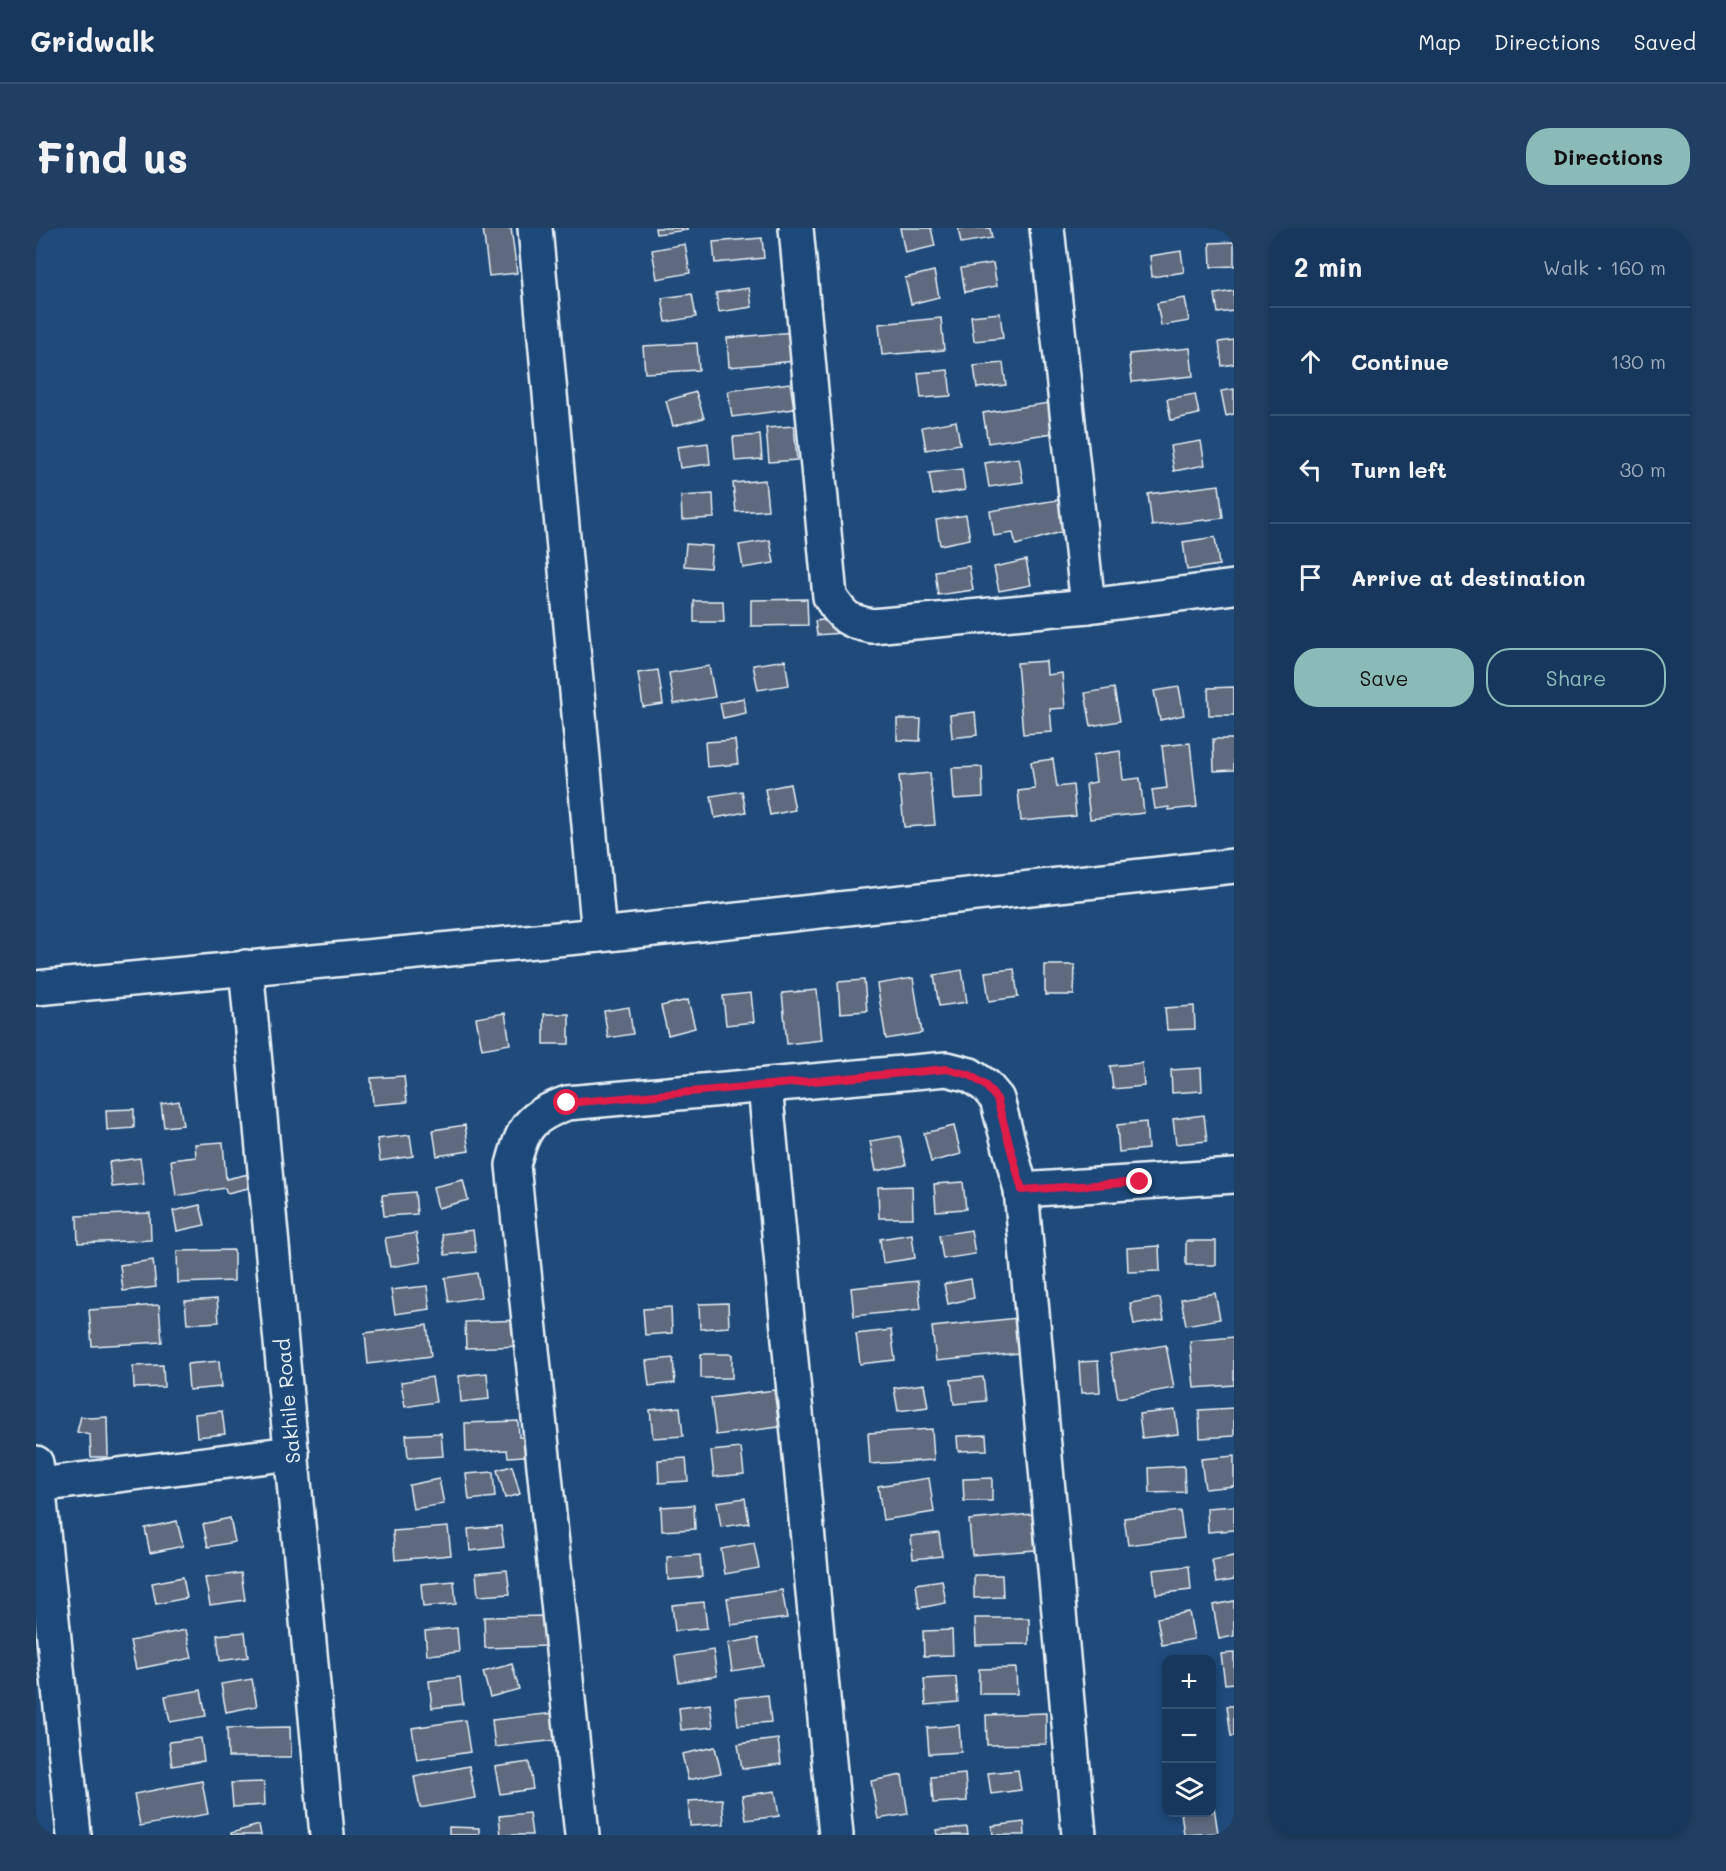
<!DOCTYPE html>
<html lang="en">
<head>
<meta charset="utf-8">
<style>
	:root { --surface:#17385c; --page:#203f62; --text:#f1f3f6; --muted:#9eacbb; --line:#365272; --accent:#8bbbb9 }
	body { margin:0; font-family:Mali,sans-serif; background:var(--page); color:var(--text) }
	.controls { position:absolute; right:18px; bottom:18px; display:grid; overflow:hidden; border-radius:12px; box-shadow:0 3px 9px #0003 }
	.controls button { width:54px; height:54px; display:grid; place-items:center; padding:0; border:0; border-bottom:2px solid var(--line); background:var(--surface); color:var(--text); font:30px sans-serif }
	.stop { position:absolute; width:18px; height:18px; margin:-14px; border:4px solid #e11d48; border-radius:50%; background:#fff }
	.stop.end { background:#e11d48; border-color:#fff; box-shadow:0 2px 6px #0008 }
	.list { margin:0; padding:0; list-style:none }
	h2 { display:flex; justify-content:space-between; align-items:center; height:78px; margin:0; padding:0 24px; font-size:26px }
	h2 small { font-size:20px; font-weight:400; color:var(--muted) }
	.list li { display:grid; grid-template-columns:39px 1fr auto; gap:18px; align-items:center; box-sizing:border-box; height:108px; padding:0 24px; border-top:2px solid var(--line) }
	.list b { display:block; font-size:22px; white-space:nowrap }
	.list em { font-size:20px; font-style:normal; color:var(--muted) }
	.actions { display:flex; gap:12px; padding:18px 24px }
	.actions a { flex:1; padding:14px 0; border:2px solid var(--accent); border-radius:24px; text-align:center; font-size:21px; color:var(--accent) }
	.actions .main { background:var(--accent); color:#111 }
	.icon { flex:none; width:33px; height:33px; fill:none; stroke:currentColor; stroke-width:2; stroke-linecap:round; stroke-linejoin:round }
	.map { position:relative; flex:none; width:1198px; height:1607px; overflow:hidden; border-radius:24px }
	header { display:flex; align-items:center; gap:36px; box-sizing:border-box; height:84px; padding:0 30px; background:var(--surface); border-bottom:2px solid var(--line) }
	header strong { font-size:28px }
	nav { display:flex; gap:33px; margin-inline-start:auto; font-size:21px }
	.intro { display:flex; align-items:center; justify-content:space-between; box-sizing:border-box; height:144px; padding:0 36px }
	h1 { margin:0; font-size:42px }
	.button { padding:15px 27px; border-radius:24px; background:var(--accent); color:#111; font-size:21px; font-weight:700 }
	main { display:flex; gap:36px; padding:0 36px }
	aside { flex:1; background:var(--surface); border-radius:24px; box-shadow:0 3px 9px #0003 }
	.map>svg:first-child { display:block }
	.building { fill:#5f6b7f; stroke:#e8f1f8; stroke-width:1.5 }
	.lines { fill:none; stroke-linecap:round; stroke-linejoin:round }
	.minor-casing { stroke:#e8f1f8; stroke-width:38 }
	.minor { stroke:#1f4a7a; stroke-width:33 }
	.route { stroke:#e11d48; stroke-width:8 }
	.labels { text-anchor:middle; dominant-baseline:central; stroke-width:4.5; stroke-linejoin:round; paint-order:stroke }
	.street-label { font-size:20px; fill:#e8f1f8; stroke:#1f4a7a }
</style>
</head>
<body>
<header>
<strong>Gridwalk</strong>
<nav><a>Map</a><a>Directions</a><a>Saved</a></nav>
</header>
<div class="intro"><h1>Find us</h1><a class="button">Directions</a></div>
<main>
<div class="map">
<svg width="1198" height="1607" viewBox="0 0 1198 1607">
	<rect width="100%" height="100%" fill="#1f4a7a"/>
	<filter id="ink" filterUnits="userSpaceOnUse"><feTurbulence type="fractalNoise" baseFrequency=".0167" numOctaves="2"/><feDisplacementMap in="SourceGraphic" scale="12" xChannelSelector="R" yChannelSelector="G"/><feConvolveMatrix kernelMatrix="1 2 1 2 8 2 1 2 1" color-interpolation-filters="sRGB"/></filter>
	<g filter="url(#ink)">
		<g class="building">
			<polygon points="447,0 475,0 481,45 453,48"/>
			<polygon points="619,0 651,0 652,2 620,6"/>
			<polygon points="864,0 895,0 899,18 869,25"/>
			<polygon points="922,0 954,0 956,10 925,15"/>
			<polygon points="726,10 728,30 679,35 677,14"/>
			<polygon points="1198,14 1198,38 1175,39 1174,15"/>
			<polygon points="649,16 654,45 621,51 616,22"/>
			<polygon points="1145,23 1148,44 1116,49 1114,28"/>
			<polygon points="957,35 961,58 929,64 925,40"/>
			<polygon points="898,43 903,69 875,76 869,50"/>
			<polygon points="713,60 716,79 683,84 680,65"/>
			<polygon points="1198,63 1198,83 1182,85 1179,66"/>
			<polygon points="656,66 660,89 630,94 626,70"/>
			<polygon points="1149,70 1153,93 1125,98 1121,75"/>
			<polygon points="964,85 967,110 938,113 935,88"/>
			<polygon points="905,90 908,122 846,127 843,96"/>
			<polygon points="757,104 759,133 693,139 691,110"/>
			<polygon points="1198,112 1198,136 1186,138 1183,114"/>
			<polygon points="661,115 663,142 609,145 607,118"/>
			<polygon points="1154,120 1157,148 1096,154 1093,126"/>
			<polygon points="967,135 970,157 941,160 938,138"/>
			<polygon points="912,142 915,168 885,170 882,145"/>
			<polygon points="754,155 758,181 696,189 692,163"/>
			<polygon points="1198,161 1198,186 1190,188 1185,163"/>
			<polygon points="660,164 668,190 637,198 630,173"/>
			<polygon points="1159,166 1163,186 1135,192 1131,171"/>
			<polygon points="1013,175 1017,205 952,215 947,185"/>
			<polygon points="920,193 924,216 890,222 886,199"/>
			<polygon points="758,198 761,232 733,234 730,200"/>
			<polygon points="724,207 726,231 699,233 697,209"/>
			<polygon points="1165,213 1169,237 1138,243 1134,218"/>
			<polygon points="672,215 674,236 644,240 641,219"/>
			<polygon points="983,230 987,254 953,259 949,235"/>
			<polygon points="926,241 929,262 897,267 893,245"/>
			<polygon points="729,252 732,282 700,284 697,255"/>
			<polygon points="1183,257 1187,290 1116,298 1112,266"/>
			<polygon points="677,266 678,290 646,292 645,268"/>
			<polygon points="1033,270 1035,301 980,317 977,305 958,308 954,283"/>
			<polygon points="930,287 934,311 904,317 900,292"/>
			<polygon points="1179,309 1183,337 1151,342 1147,314"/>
			<polygon points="734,312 738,335 707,340 703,317"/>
			<polygon points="650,316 676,318 674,340 648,338"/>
			<polygon points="990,332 995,357 963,363 958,339"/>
			<polygon points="933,338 937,362 902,367 899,343"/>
			<polygon points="771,371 772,397 715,398 715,372"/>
			<polygon points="658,373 687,373 688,394 658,394"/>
			<polygon points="803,390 805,405 781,407 779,393"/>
			<polygon points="749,432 753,457 722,462 717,437"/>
			<polygon points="1010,433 1011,447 1026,445 1029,480 1014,481 1016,504 987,506 981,435"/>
			<polygon points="673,438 679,469 638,476 633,445"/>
			<polygon points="622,442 627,476 607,479 602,445"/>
			<polygon points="1143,459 1148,487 1124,492 1118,463"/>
			<polygon points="1198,459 1198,487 1173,487 1172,460"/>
			<polygon points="1078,460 1084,493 1055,498 1049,465"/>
			<polygon points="708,470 710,485 687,490 684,475"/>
			<polygon points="939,484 941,507 916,510 914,487"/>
			<polygon points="861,491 885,491 884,513 861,512"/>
			<polygon points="1177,511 1198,511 1198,542 1178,543"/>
			<polygon points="699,512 702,536 671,539 669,514"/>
			<polygon points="1154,515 1161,579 1133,582 1133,579 1119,581 1116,562 1131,560 1126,518"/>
			<polygon points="1084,523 1087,552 1104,550 1108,585 1054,591 1050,556 1060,554 1057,527"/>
			<polygon points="1017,531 1021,559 1037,557 1040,588 985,593 982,563 999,561 995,534"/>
			<polygon points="946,539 947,569 918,571 916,540"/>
			<polygon points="894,545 899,597 868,599 863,548"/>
			<polygon points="754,556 759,582 734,587 729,561"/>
			<polygon points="706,563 710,584 679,590 675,568"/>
			<polygon points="1009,737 1039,737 1038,767 1009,767"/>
			<polygon points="978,741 982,769 953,773 949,744"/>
			<polygon points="926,742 931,774 903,778 898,747"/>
			<polygon points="877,750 886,805 850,811 841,756"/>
			<polygon points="828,752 831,783 804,785 802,754"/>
			<polygon points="781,762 786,812 751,816 746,765"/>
			<polygon points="715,765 718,794 690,797 687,768"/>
			<polygon points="652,772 659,800 632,807 625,778"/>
			<polygon points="1158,778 1159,801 1131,802 1129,780"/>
			<polygon points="593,779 597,806 572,810 568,783"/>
			<polygon points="469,785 474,816 446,821 440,790"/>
			<rect x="508" y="786" width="25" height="30"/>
			<polygon points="1106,835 1108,858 1077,861 1074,838"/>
			<polygon points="1165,840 1166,863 1136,865 1135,842"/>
			<polygon points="368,848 371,874 337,877 335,850"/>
			<polygon points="143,873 147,897 128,899 125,876"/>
			<polygon points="98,881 98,900 71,902 70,882"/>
			<polygon points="1168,887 1171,913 1140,916 1137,891"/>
			<polygon points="1110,894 1112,921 1083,924 1081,897"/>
			<polygon points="429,897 433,923 401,928 397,902"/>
			<polygon points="918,898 925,926 895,934 888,905"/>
			<polygon points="374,907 377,928 344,933 341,911"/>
			<polygon points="864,908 870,937 840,943 834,913"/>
			<polygon points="187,914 190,951 213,946 217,959 191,965 189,960 140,968 135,932 160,929 159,916"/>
			<polygon points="104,930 108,956 76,959 73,934"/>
			<polygon points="427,952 432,972 402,980 397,959"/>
			<polygon points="927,954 930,981 900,983 898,956"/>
			<polygon points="876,958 877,990 843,990 842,959"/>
			<polygon points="379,964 381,986 348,988 346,967"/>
			<polygon points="164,977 169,997 141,1003 137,983"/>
			<polygon points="114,985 115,1012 42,1015 41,988"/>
			<polygon points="437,1002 440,1024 409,1027 406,1006"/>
			<polygon points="935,1002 939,1026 907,1031 903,1007"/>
			<polygon points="380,1005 385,1034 354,1039 349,1010"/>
			<polygon points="876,1006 879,1030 847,1035 844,1011"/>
			<rect x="1150" y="1013" width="30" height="24"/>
			<polygon points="1123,1018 1124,1043 1092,1044 1091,1020"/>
			<polygon points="198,1022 198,1053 142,1055 141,1023"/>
			<polygon points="117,1032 120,1059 87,1063 84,1037"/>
			<polygon points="441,1045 445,1069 413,1074 409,1050"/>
			<polygon points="935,1051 938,1070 912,1076 908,1056"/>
			<polygon points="882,1053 885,1081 818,1088 815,1060"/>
			<polygon points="391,1058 394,1081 359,1086 355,1062"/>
			<polygon points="1179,1065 1184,1091 1150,1097 1145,1071"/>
			<polygon points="1124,1070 1128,1092 1098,1097 1094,1075"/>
			<polygon points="181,1071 183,1094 151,1096 149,1073"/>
			<polygon points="692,1075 693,1099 664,1101 663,1076"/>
			<polygon points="123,1077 126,1114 56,1118 53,1082"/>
			<polygon points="635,1079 636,1105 609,1107 607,1081"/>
			<polygon points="991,1089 994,1124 900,1133 896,1099"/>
			<polygon points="485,1092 486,1118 430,1120 429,1094"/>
			<polygon points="391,1097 395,1128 332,1136 329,1105"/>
			<polygon points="855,1102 859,1132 824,1136 820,1106"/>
			<polygon points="1198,1109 1198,1157 1158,1160 1154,1113"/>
			<polygon points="1130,1117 1138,1160 1082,1170 1074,1126"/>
			<rect x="665" y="1126" width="31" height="24"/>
			<polygon points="637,1130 639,1155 613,1158 610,1133"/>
			<polygon points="183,1133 185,1159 153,1162 151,1136"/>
			<polygon points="1062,1133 1064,1164 1045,1165 1043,1134"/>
			<polygon points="127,1137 128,1159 98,1160 97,1138"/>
			<polygon points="451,1145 453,1171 425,1174 423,1148"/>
			<polygon points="396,1149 400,1174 369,1179 365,1154"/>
			<polygon points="947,1149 950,1173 918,1176 915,1152"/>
			<polygon points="888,1156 892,1179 862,1183 858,1160"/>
			<polygon points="738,1162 743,1199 680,1207 675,1170"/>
			<polygon points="644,1179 647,1208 617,1210 614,1182"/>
			<polygon points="1198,1180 1198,1208 1164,1210 1163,1182"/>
			<polygon points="1139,1182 1142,1206 1106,1210 1103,1186"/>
			<polygon points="186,1183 189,1206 161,1209 159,1186"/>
			<polygon points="45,1188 54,1190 71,1189 72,1229 55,1229 54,1207 41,1204"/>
			<polygon points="482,1193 483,1209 503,1208 504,1227 472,1229 471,1222 430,1224 429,1195"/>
			<polygon points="896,1201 898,1232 834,1236 832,1205"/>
			<polygon points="405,1205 407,1228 372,1230 370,1207"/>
			<polygon points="950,1207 951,1222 922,1223 921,1208"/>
			<polygon points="705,1220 708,1246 678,1249 675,1223"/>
			<polygon points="1198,1228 1198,1258 1169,1261 1165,1231"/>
			<polygon points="650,1230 652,1253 623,1255 622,1232"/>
			<polygon points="476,1238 484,1266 469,1270 461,1242"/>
			<polygon points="1148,1238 1149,1264 1114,1265 1113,1240"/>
			<polygon points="457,1244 459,1269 433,1272 430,1246"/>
			<polygon points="893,1250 898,1284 847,1292 842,1258"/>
			<polygon points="956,1250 956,1273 928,1273 927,1251"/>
			<polygon points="403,1251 408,1276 377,1281 373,1257"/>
			<polygon points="709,1270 713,1295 685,1299 681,1274"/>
			<polygon points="658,1277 659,1301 626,1303 625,1279"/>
			<polygon points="1198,1278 1198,1302 1172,1304 1171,1280"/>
			<polygon points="1144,1283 1148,1310 1092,1317 1088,1290"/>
			<polygon points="996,1286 999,1322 936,1327 933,1292"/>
			<polygon points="194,1290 199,1314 172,1319 167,1296"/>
			<polygon points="141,1293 147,1318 114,1325 109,1300"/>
			<polygon points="465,1298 468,1319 434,1323 432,1301"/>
			<polygon points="412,1299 415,1327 359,1332 357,1303"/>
			<polygon points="903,1305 906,1328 877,1331 875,1308"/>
			<polygon points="718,1315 723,1340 689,1346 685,1321"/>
			<polygon points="664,1327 666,1349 632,1352 631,1329"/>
			<polygon points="1198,1328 1198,1352 1180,1355 1176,1332"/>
			<polygon points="1153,1338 1155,1362 1120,1366 1117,1342"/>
			<polygon points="471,1342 474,1366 442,1368 440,1345"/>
			<polygon points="205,1345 209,1372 174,1377 169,1350"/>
			<polygon points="938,1347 966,1347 967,1369 938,1370"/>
			<polygon points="147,1349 151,1370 120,1376 116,1355"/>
			<polygon points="906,1352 910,1375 883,1380 880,1356"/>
			<polygon points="418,1353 420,1376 387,1379 385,1356"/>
			<polygon points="746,1362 751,1390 695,1397 691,1370"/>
			<polygon points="1198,1373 1198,1408 1183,1411 1177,1377"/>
			<polygon points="668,1374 671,1400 639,1403 636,1377"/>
			<polygon points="1153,1384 1158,1411 1126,1417 1121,1390"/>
			<polygon points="509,1388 511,1418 449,1420 448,1389"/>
			<polygon points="939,1390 993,1390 993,1416 940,1417"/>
			<polygon points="421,1400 423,1424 391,1427 389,1403"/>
			<polygon points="150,1402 156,1430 100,1441 94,1413"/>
			<polygon points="916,1402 917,1427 888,1428 887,1403"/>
			<polygon points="209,1404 212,1429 184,1433 181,1407"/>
			<polygon points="722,1410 727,1438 696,1443 692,1415"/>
			<polygon points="677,1422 681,1448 643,1454 639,1428"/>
			<polygon points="1198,1425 1198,1455 1189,1456 1185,1426"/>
			<polygon points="476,1436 483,1461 454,1469 447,1444"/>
			<polygon points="980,1440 981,1466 943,1466 943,1441"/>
			<polygon points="424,1449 427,1476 396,1480 393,1453"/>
			<polygon points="920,1449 922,1474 890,1477 888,1451"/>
			<polygon points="216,1451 221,1478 190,1484 185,1456"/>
			<polygon points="165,1462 170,1488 134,1494 129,1468"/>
			<polygon points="732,1467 735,1494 702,1497 699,1470"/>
			<polygon points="674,1476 677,1499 645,1502 643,1480"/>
			<polygon points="1191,1478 1198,1478 1198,1508 1195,1508"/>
			<polygon points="518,1485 521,1512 459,1519 456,1492"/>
			<polygon points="1010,1485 1010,1516 951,1517 950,1487"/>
			<polygon points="429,1492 434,1524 381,1532 376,1500"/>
			<polygon points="923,1497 925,1524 893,1526 891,1500"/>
			<polygon points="254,1499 255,1529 192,1529 191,1500"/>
			<polygon points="165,1510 168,1533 136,1538 133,1514"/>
			<polygon points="742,1511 745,1536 706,1541 702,1516"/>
			<polygon points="679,1519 685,1545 652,1552 646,1526"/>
			<polygon points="493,1534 497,1561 464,1566 459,1539"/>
			<polygon points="433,1538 439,1570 384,1580 378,1549"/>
			<polygon points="982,1542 985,1562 955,1566 952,1545"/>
			<polygon points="929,1546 931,1573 897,1575 895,1549"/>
			<polygon points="866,1547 872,1586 842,1591 835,1553"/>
			<polygon points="166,1553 172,1586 104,1598 98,1566"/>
			<polygon points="228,1554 229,1577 197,1579 195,1555"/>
			<polygon points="739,1563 743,1588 710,1592 706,1568"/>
			<polygon points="686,1571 688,1596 654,1598 652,1573"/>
			<polygon points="1176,1579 1178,1579 1182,1605 1148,1607 1145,1584 1176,1584"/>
			<polygon points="493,1585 496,1607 465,1607 463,1588"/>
			<polygon points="988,1594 989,1607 957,1607 956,1598"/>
			<polygon points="223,1597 225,1607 195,1607 195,1605"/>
			<polygon points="413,1599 443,1600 443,1607 413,1607"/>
			<polygon points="931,1599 932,1607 901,1607 900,1602"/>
		</g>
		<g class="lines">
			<defs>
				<g id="minor">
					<polyline points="499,0 563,707"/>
					<path d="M 760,0 L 794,369 C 808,390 811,393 836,398 L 1052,378 L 1198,359"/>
					<polyline points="1011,0 1052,378"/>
					<polyline points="210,739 291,1607"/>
					<polyline points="0,760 563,707 1198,638"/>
					<polyline points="729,858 800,1607"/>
					<polyline points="985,962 1198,948"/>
					<polyline points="0,1235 38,1607"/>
					<polyline points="3,1257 256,1225"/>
					<path d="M 546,1607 L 477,937 C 487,899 493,889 531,875 L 911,841 L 934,847 L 950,858 L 961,871 L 985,962 L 1043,1607"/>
				</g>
			</defs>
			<use href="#minor" class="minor-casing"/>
			<use href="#minor" class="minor"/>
		</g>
	</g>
	<g class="lines" filter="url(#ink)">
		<polyline class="route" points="531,875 911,841 934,847 950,858 961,871 986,962 1104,954"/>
	</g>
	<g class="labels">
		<g class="street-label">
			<text transform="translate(251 1173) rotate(-95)">Sakhile Road</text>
		</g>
	</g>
</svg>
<div class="controls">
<button>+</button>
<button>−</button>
<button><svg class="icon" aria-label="layers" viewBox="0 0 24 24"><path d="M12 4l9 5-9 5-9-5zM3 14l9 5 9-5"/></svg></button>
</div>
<div class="stop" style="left:531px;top:875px"></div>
<div class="stop end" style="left:1104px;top:954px"></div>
</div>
<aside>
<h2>2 min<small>Walk · 160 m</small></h2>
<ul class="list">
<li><svg class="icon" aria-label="ahead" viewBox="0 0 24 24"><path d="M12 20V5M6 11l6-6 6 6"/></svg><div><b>Continue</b></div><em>130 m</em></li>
<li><svg class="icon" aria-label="left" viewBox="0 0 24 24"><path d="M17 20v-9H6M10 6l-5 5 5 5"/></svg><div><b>Turn left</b></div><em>30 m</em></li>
<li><svg class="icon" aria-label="arrive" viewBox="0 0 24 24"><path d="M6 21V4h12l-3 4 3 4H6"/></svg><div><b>Arrive at destination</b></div></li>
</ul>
<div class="actions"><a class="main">Save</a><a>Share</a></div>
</aside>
</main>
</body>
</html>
